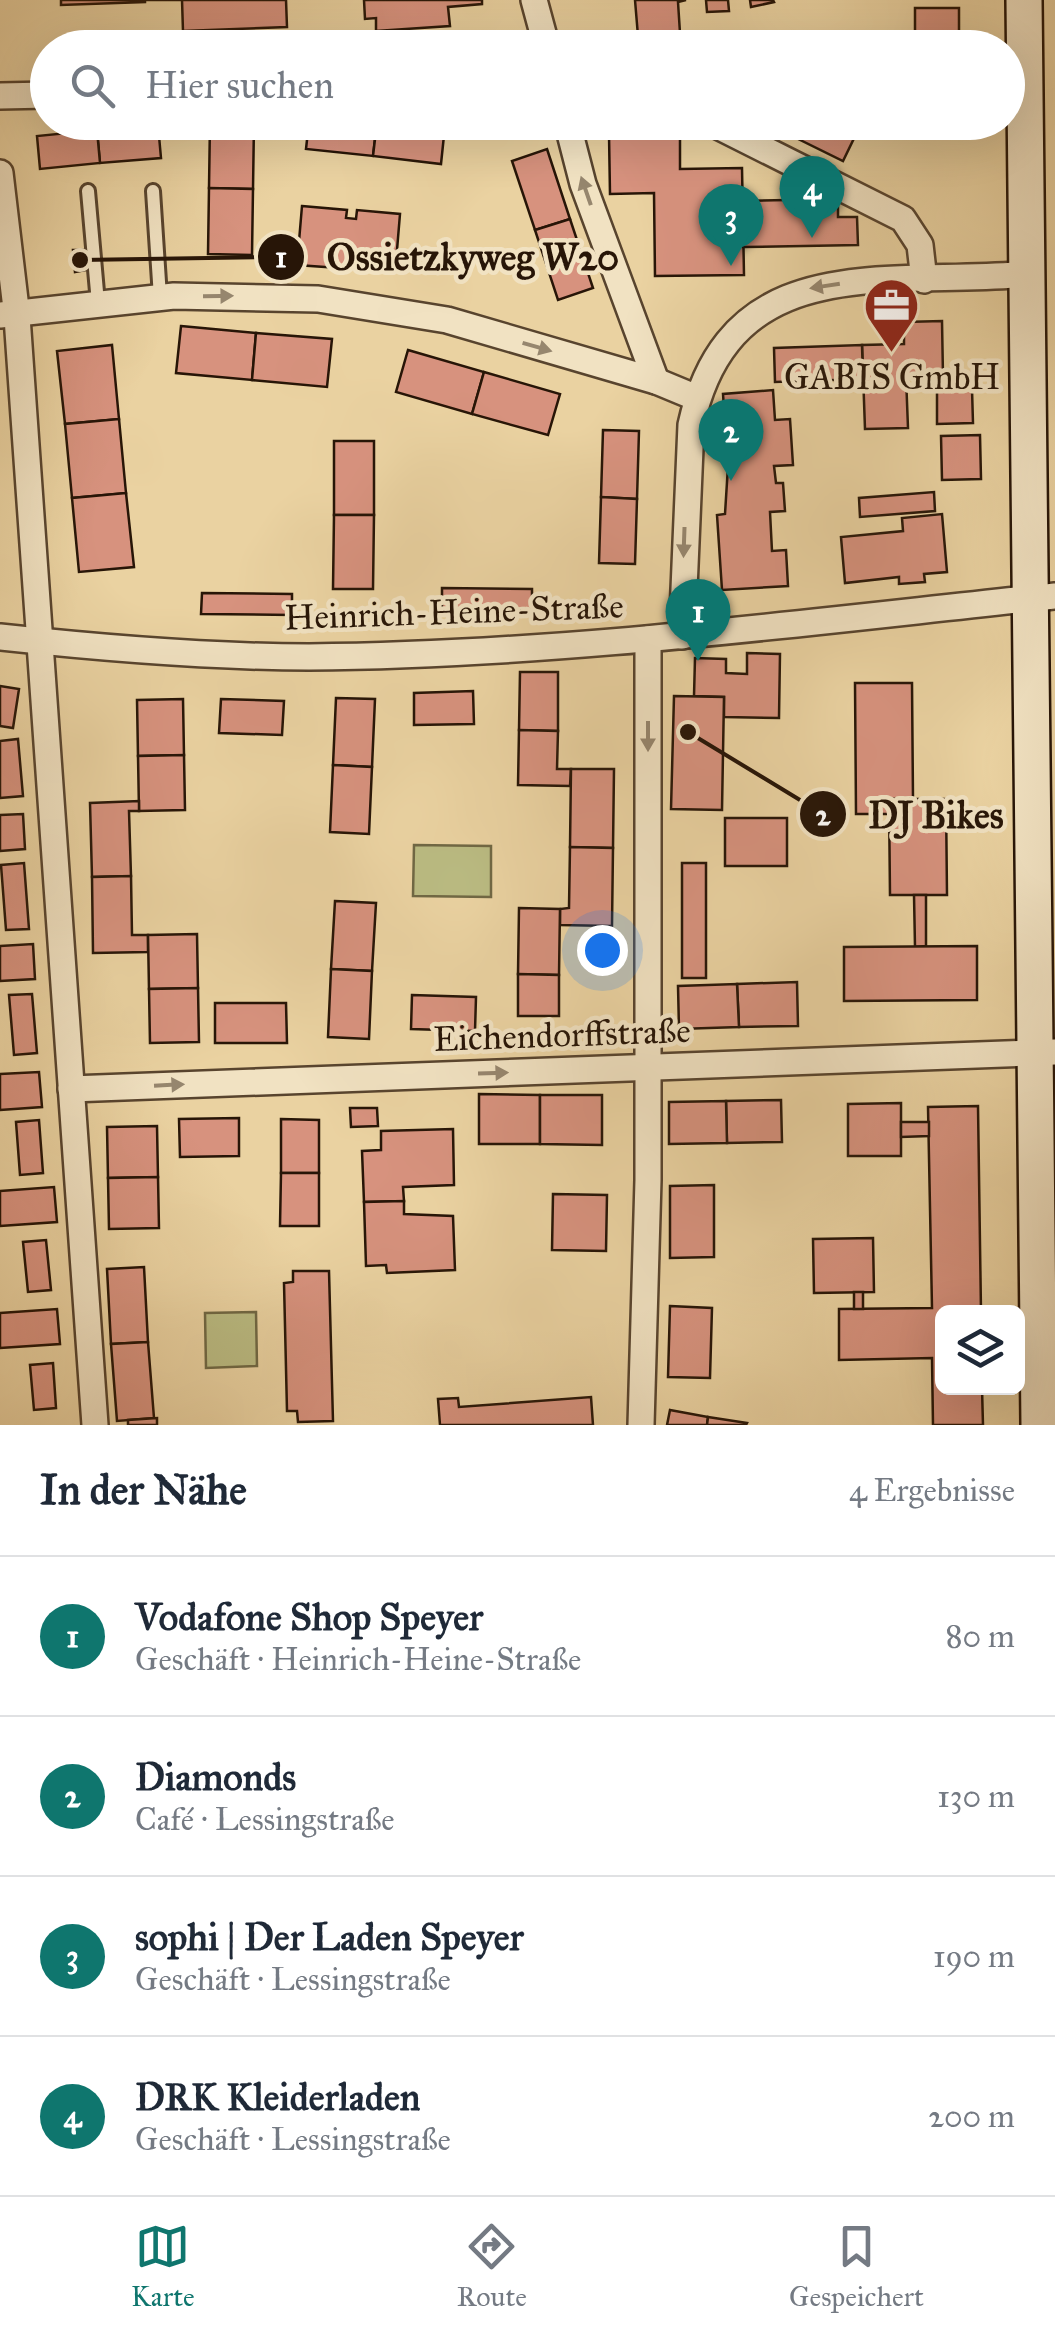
<!DOCTYPE html>
<html lang="de">
<head>
<meta charset="utf-8">
<style>
	:root { --surface:#fff; --page:#f2f2f3; --text:#1f2937; --muted:#747a83; --line:#e0e1e3; --accent:#0f766e }
	body { margin:0; font-family:"IM FELL Great Primer",serif; background:var(--page); color:var(--text) }
	.controls { position:absolute; right:30px; bottom:30px; display:grid; overflow:hidden; border-radius:15px; box-shadow:0 10px 40px #0002 }
	.controls button { width:90px; height:90px; display:grid; place-items:center; padding:0; border:0; border-bottom:2px solid var(--line); background:var(--surface); color:var(--text); font:50px sans-serif }
	.you { position:absolute; left:602px; top:950px; width:35px; height:35px; margin:-25px; border:8px solid #fff; border-radius:50%; background:#1a73e8; box-shadow:0 0 0 15px #1a73e833 }
	.badge { display:grid; place-items:center; width:65px; height:65px; border-radius:50%; background:var(--accent); color:#fff; font-size:32px; font-weight:700 }
	.pin { position:absolute; translate:-50% -82px; filter:drop-shadow(0 2px 5px #0008) }
	.pin::after { content:''; position:absolute; top:52px; width:35px; height:30px; background:inherit; clip-path:polygon(0 0,100% 0,50% 100%) }
	.list { margin:0; padding:0; list-style:none }
	h2 { display:flex; justify-content:space-between; align-items:center; height:130px; margin:0; padding:0 40px; font-size:42px }
	h2 small { font-size:32px; font-weight:400; color:var(--muted) }
	.list li { display:grid; grid-template-columns:65px 1fr auto; gap:30px; align-items:center; box-sizing:border-box; height:160px; padding:0 40px; border-top:2px solid var(--line) }
	.list b { display:block; font-size:38px; white-space:nowrap }
	.list p { margin:0; font-size:32px; white-space:nowrap; color:var(--muted) }
	.list em { font-size:32px; font-style:normal; color:var(--muted) }
	.icon { flex:none; width:55px; height:55px; fill:none; stroke:currentColor; stroke-width:2; stroke-linecap:round; stroke-linejoin:round }
	.map { position:relative; flex:none; width:1055px; height:1425px; overflow:hidden }
	.search { position:absolute; background:var(--surface); box-shadow:0 10px 40px #0002; left:30px; right:30px; top:30px; height:110px; display:flex; align-items:center; gap:25px; box-sizing:border-box; padding:0 35px; border-radius:55px; color:var(--muted); font-size:38px }
	.sheet { height:770px; background:var(--surface) }
	nav { display:flex; justify-content:space-around; align-items:center; box-sizing:border-box; height:140px; border-top:2px solid var(--line); background:var(--surface); font-size:28px; color:var(--muted) }
	nav a { display:grid; justify-items:center; gap:5px }
	nav .on { color:var(--accent) }
	.map>svg:first-child { display:block }
	.green { fill:#babb82; stroke:#706844; stroke-width:2.5 }
	.building { fill:#d7927e; stroke:#271507; stroke-width:2.5 }
	.lines { fill:none; stroke-linecap:round; stroke-linejoin:round }
	.service-casing { stroke:#58442e; stroke-width:18 }
	.minor-casing { stroke:#58442e; stroke-width:30 }
	.secondary-casing { stroke:#271507; stroke-width:40 }
	.service { stroke:#f1e2c2; stroke-width:12 }
	.minor { stroke:#f1e2c2; stroke-width:25 }
	.secondary { stroke:#f1e2c2; stroke-width:35 }
	.oneway { fill:#96866e }
	.labels { text-anchor:middle; dominant-baseline:central; stroke-width:9; stroke-linejoin:round; paint-order:stroke }
	.poi-label { font-size:35px; fill:#271507; stroke:#f1e2c2 }
	.street-label { font-size:35px; fill:#271507; stroke:#f1e2c2 }
	.leader { fill:none; stroke:#271507; stroke-width:4 }
	.callout-dot { fill:#271507; stroke:#f1e2c2; stroke-width:4 }
	.mark-label { font-size:30px; text-anchor:middle; font-weight:bold; fill:#fff }
	.callout-label { font-size:38px; text-anchor:middle; font-weight:bold; fill:#271507; stroke:#f1e2c2; stroke-width:9; stroke-linejoin:round; paint-order:stroke }
</style>
</head>
<body>
<div class="map">
<svg width="1055" height="1425" viewBox="0 0 1055 1425">
	<rect width="100%" height="100%" fill="#ead2a1"/>
	<filter id="stains"><feTurbulence type="fractalNoise" baseFrequency=".002" numOctaves="4"/><feColorMatrix values="0 0 0 0 .2 0 0 0 0 .09 0 0 0 0 .02 0 0 0 .5 -.17"/></filter>
	<radialGradient id="worn" r=".72"><stop offset=".6" stop-color="#630" stop-opacity="0"/><stop offset="1" stop-color="#630" stop-opacity=".3"/></radialGradient>
	<g class="green">
		<polygon points="414,845 491,846 491,897 413,896"/>
		<polygon points="256,1312 257,1366 206,1368 205,1313"/>
	</g>
	<g class="building">
		<polygon points="61,0 145,0 145,2 61,5"/>
		<polygon points="145,0 286,0 287,27 183,31 182,0"/>
		<polygon points="364,0 482,0 482,4 448,7 450,26 376,31 376,18 365,19"/>
		<polygon points="635,0 686,0 678,2 680,33 638,36"/>
		<polygon points="706,0 728,0 729,11 707,12"/>
		<polygon points="750,0 773,0 774,2 751,7"/>
		<rect x="915" y="8" width="44" height="40"/>
		<polygon points="210,122 254,123 253,189 209,188"/>
		<polygon points="309,122 377,122 373,156 306,149"/>
		<polygon points="377,122 445,126 441,164 373,156"/>
		<polygon points="784,122 848,122 859,128 843,161 780,130"/>
		<rect x="915" y="122" width="44" height="15"/>
		<polygon points="158,125 161,158 100,163 97,130"/>
		<polygon points="97,130 100,163 40,169 37,136"/>
		<polygon points="680,133 680,169 742,168 744,275 655,276 654,193 610,194 609,134"/>
		<polygon points="547,149 570,219 535,230 512,161"/>
		<polygon points="209,188 253,189 252,255 208,254"/>
		<polygon points="838,199 838,217 857,217 858,245 743,247 742,201"/>
		<polygon points="302,206 347,210 346,218 356,219 357,210 400,214 396,262 354,258 353,269 297,265"/>
		<polygon points="570,219 593,288 558,300 535,230"/>
		<polygon points="73,250 84,250 86,270 75,272"/>
		<polygon points="942,321 943,376 906,376 908,428 865,429 862,345 904,344 904,322"/>
		<polygon points="181,326 256,333 252,380 176,373"/>
		<polygon points="256,333 332,339 327,387 252,380"/>
		<polygon points="112,345 119,419 65,424 57,351"/>
		<polygon points="862,345 863,379 775,382 774,348"/>
		<polygon points="408,350 484,372 472,414 396,392"/>
		<polygon points="484,372 560,394 548,435 472,414"/>
		<polygon points="937,389 972,389 973,423 937,424"/>
		<polygon points="773,390 775,420 790,419 793,465 774,466 776,483 783,483 785,511 770,512 772,551 786,550 788,586 722,590 717,515 725,514 728,466 723,394"/>
		<polygon points="119,419 126,493 72,498 65,424"/>
		<polygon points="603,430 639,431 637,499 601,497"/>
		<polygon points="980,435 981,479 942,480 941,436"/>
		<rect x="334" y="441" width="40" height="74"/>
		<polygon points="934,492 935,511 860,517 859,498"/>
		<polygon points="126,493 134,567 79,572 72,498"/>
		<polygon points="601,497 637,499 635,564 599,563"/>
		<polygon points="942,514 947,572 924,574 925,582 899,584 899,577 845,583 841,537 903,531 902,518"/>
		<polygon points="334,515 374,515 373,589 333,589"/>
		<polygon points="442,588 532,589 532,610 442,609"/>
		<polygon points="202,593 292,594 292,615 201,614"/>
		<polygon points="747,653 780,654 779,718 724,717 724,697 694,696 695,658 726,659 726,673 747,674"/>
		<polygon points="520,672 558,672 558,731 519,730"/>
		<polygon points="855,683 912,683 913,799 889,799 889,814 856,814"/>
		<polygon points="0,686 19,689 13,728 0,726"/>
		<polygon points="473,691 474,724 414,725 414,693"/>
		<polygon points="674,696 724,697 722,810 671,809"/>
		<polygon points="336,698 375,699 372,767 333,765"/>
		<polygon points="183,699 184,755 138,756 137,700"/>
		<polygon points="221,699 284,701 282,735 219,733"/>
		<polygon points="519,730 558,731 557,769 571,769 570,786 518,785"/>
		<polygon points="18,739 23,796 0,798 0,741"/>
		<polygon points="184,755 185,810 139,811 138,756"/>
		<polygon points="333,765 372,767 369,834 330,832"/>
		<polygon points="571,769 614,769 613,848 570,847"/>
		<polygon points="889,799 946,799 947,895 890,895"/>
		<polygon points="139,801 139,811 129,811 131,876 92,877 90,803"/>
		<polygon points="23,814 25,849 0,851 0,815"/>
		<rect x="725" y="818" width="62" height="48"/>
		<polygon points="570,847 613,848 612,926 560,925 560,909 569,908"/>
		<polygon points="24,863 29,929 6,930 1,865"/>
		<rect x="682" y="863" width="24" height="115"/>
		<polygon points="131,876 132,935 148,935 148,952 93,953 92,877"/>
		<polygon points="914,895 926,895 926,946 915,947"/>
		<polygon points="335,901 376,903 372,971 331,969"/>
		<polygon points="519,908 560,909 559,975 518,974"/>
		<polygon points="197,934 198,988 149,989 148,935"/>
		<polygon points="33,944 35,979 0,981 0,946"/>
		<polygon points="977,946 977,1000 844,1001 844,947"/>
		<polygon points="331,969 372,971 369,1039 328,1037"/>
		<polygon points="518,974 559,975 559,1016 518,1016"/>
		<polygon points="797,982 798,1026 739,1027 737,984"/>
		<polygon points="737,984 739,1027 679,1029 678,986"/>
		<polygon points="198,988 199,1042 150,1043 149,989"/>
		<polygon points="32,994 37,1053 14,1055 9,995"/>
		<polygon points="412,995 476,997 475,1031 411,1029"/>
		<polygon points="215,1003 286,1003 287,1043 215,1043"/>
		<polygon points="39,1072 42,1107 0,1110 0,1074"/>
		<polygon points="479,1094 540,1095 540,1144 479,1144"/>
		<polygon points="540,1095 602,1095 602,1145 540,1144"/>
		<polygon points="781,1100 782,1142 727,1143 726,1101"/>
		<polygon points="726,1101 727,1143 669,1144 669,1102"/>
		<polygon points="901,1103 901,1156 848,1156 848,1104"/>
		<polygon points="978,1106 981,1312 942,1312 942,1388 982,1388 983,1425 933,1425 932,1358 839,1360 839,1309 932,1308 928,1107"/>
		<polygon points="350,1108 377,1108 378,1126 351,1127"/>
		<polygon points="239,1118 239,1156 180,1157 179,1119"/>
		<polygon points="281,1119 319,1120 319,1173 281,1173"/>
		<polygon points="39,1120 43,1173 20,1175 16,1122"/>
		<polygon points="901,1122 929,1122 929,1136 901,1137"/>
		<polygon points="157,1126 158,1177 108,1178 107,1127"/>
		<polygon points="453,1129 454,1185 403,1187 404,1201 364,1202 362,1151 381,1150 381,1131"/>
		<polygon points="281,1173 319,1173 319,1226 280,1226"/>
		<polygon points="158,1177 159,1228 109,1229 108,1178"/>
		<polygon points="714,1185 714,1257 670,1258 670,1186"/>
		<polygon points="54,1187 57,1222 0,1226 0,1191"/>
		<polygon points="553,1194 607,1195 606,1251 552,1250"/>
		<polygon points="404,1201 404,1214 453,1216 455,1270 387,1273 386,1265 366,1266 364,1202"/>
		<polygon points="873,1238 874,1292 814,1293 813,1239"/>
		<polygon points="46,1240 51,1290 28,1292 23,1242"/>
		<polygon points="144,1267 148,1342 111,1344 107,1269"/>
		<polygon points="293,1271 329,1271 333,1421 298,1422 297,1411 287,1411 284,1283 293,1282"/>
		<rect x="854" y="1292" width="9" height="17"/>
		<polygon points="670,1306 712,1308 710,1378 668,1377"/>
		<polygon points="57,1309 60,1344 0,1348 0,1313"/>
		<polygon points="148,1342 154,1418 117,1421 111,1344"/>
		<polygon points="53,1363 56,1408 34,1410 30,1365"/>
		<polygon points="591,1397 593,1425 440,1425 438,1399 458,1398 459,1407"/>
		<polygon points="670,1410 708,1417 707,1425 667,1425"/>
		<polygon points="708,1417 747,1423 746,1425 707,1425"/>
		<polygon points="157,1418 157,1425 128,1425 128,1420"/>
	</g>
	<g class="lines">
		<defs>
			<g id="service">
				<polyline points="88,191 98,303"/>
				<polyline points="153,191 160,297"/>
			</g>
			<g id="minor">
				<polyline points="534,0 547,48"/>
				<polyline points="0,96 48,95"/>
				<polyline points="567,122 583,184 656,381"/>
				<polyline points="710,122 903,219 920,245 924,280"/>
				<polyline points="0,173 17,317 95,1425"/>
				<polyline points="0,315 174,296 318,299 447,320 656,381 697,398"/>
				<path d="M 682,636 L 691,425 C 730,247 888,287 1027,274"/>
				<path d="M 0,637 C 102,648 206,657 309,657 C 559,655 807,622 1055,596"/>
				<polyline points="71,1089 1055,1052"/>
				<polyline points="641,1425 648,1180 648,639"/>
			</g>
			<polyline id="secondary" points="1024,0 1039,1425"/>
		</defs>
		<use href="#service" class="service-casing"/>
		<use href="#minor" class="minor-casing"/>
		<use href="#secondary" class="secondary-casing"/>
		<use href="#service" class="service"/>
		<use href="#minor" class="minor"/>
		<use href="#secondary" class="secondary"/>
	</g>
	<defs><path id="oneway-solid" d="M-6-.8H1V-3.2L6.5 0L1 3.2V.8H-6Z" transform="scale(2.5)"/></defs>
	<g class="oneway">
		<use href="#oneway-solid" transform="translate(586 191) rotate(-109)"/>
		<use href="#oneway-solid" transform="translate(825 286) rotate(171)"/>
		<use href="#oneway-solid" transform="translate(218 296) rotate(-1)"/>
		<use href="#oneway-solid" transform="translate(537 347) rotate(16)"/>
		<use href="#oneway-solid" transform="translate(684 542) rotate(92)"/>
		<use href="#oneway-solid" transform="translate(648 736) rotate(90)"/>
		<use href="#oneway-solid" transform="translate(493 1073) rotate(-2)"/>
		<use href="#oneway-solid" transform="translate(169 1085) rotate(-3)"/>
	</g>
	<defs>
		<symbol id="office-pin" viewBox="-11 -11 22 30"><path d="M0 17L-7.5 6A9.5 9.5 0 1 1 7.5 6Z" fill="#8f2418" stroke="#f1e2c2"/><path d="M-6-3h4V-5.5h4V-3h4V5H-6ZM-1-4.5V-3h2v-1.5ZM-6 0V1H6V0Z" fill="#fff"/></symbol>
	</defs>
	<g fill-rule="evenodd">
		<use href="#office-pin" x="860" y="274" width="63" height="86"/>
	</g>
	<g class="labels">
		<g class="poi-label">
			<text x="892" y="377">GABIS GmbH</text>
		</g>
		<g class="street-label">
			<text transform="translate(454 612) rotate(-2)">Heinrich-Heine-Straße</text>
			<text transform="translate(562 1035) rotate(-2)">Eichendorffstraße</text>
		</g>
	</g>
	<path class="leader" d="M80 260L281 257M688 732L823 814"/>
	<g class="callout-dot">
		<circle cx="80" cy="260" r="10"/>
		<circle cx="688" cy="732" r="10"/>
		<circle cx="281" cy="257" r="25"/>
		<circle cx="823" cy="814" r="25"/>
	</g>
	<g class="mark-label">
		<text x="281" y="267">1</text>
		<text x="823" y="825">2</text>
	</g>
	<g class="callout-label">
		<text x="473" y="270">Ossietzkyweg W20</text>
		<text x="936" y="828">DJ Bikes</text>
	</g>
	<rect width="100%" height="100%" filter="url(#stains)"/>
	<rect width="100%" height="100%" fill="url(#worn)"/>
</svg>
<div class="controls">
<button><svg class="icon" aria-label="layers" viewBox="0 0 24 24"><path d="M12 4l9 5-9 5-9-5zM3 14l9 5 9-5"/></svg></button>
</div>
<div class="you"></div>
<div class="pin badge" style="left:698px;top:661px">1</div>
<div class="pin badge" style="left:731px;top:481px">2</div>
<div class="pin badge" style="left:731px;top:266px">3</div>
<div class="pin badge" style="left:812px;top:238px">4</div>
<div class="search"><svg class="icon" aria-label="search" viewBox="0 0 24 24"><circle cx="10" cy="10" r="6"/><path d="M15 15l6 6"/></svg>Hier suchen</div>
</div>
<section class="sheet">
<h2>In der Nähe<small>4 Ergebnisse</small></h2>
<ul class="list">
<li><span class="badge">1</span><div><b>Vodafone Shop Speyer</b><p>Geschäft · Heinrich-Heine-Straße</p></div><em>80 m</em></li>
<li><span class="badge">2</span><div><b>Diamonds</b><p>Café · Lessingstraße</p></div><em>130 m</em></li>
<li><span class="badge">3</span><div><b>sophi | Der Laden Speyer</b><p>Geschäft · Lessingstraße</p></div><em>190 m</em></li>
<li><span class="badge">4</span><div><b>DRK Kleiderladen</b><p>Geschäft · Lessingstraße</p></div><em>200 m</em></li>
</ul>
</section>
<nav>
<a class="on"><svg class="icon" aria-label="map" viewBox="0 0 24 24"><path d="M3 6l6-2 6 2 6-2v14l-6 2-6-2-6 2zM9 4v14M15 6v14"/></svg>Karte</a>
<a><svg class="icon" aria-label="directions" viewBox="0 0 24 24"><path d="M12 3l9 9-9 9-9-9zM9 14v-3h6M13 9l2 2-2 2"/></svg>Route</a>
<a><svg class="icon" aria-label="saved" viewBox="0 0 24 24"><path d="M7 4h10v16l-5-4-5 4z"/></svg>Gespeichert</a>
</nav>
</body>
</html>
